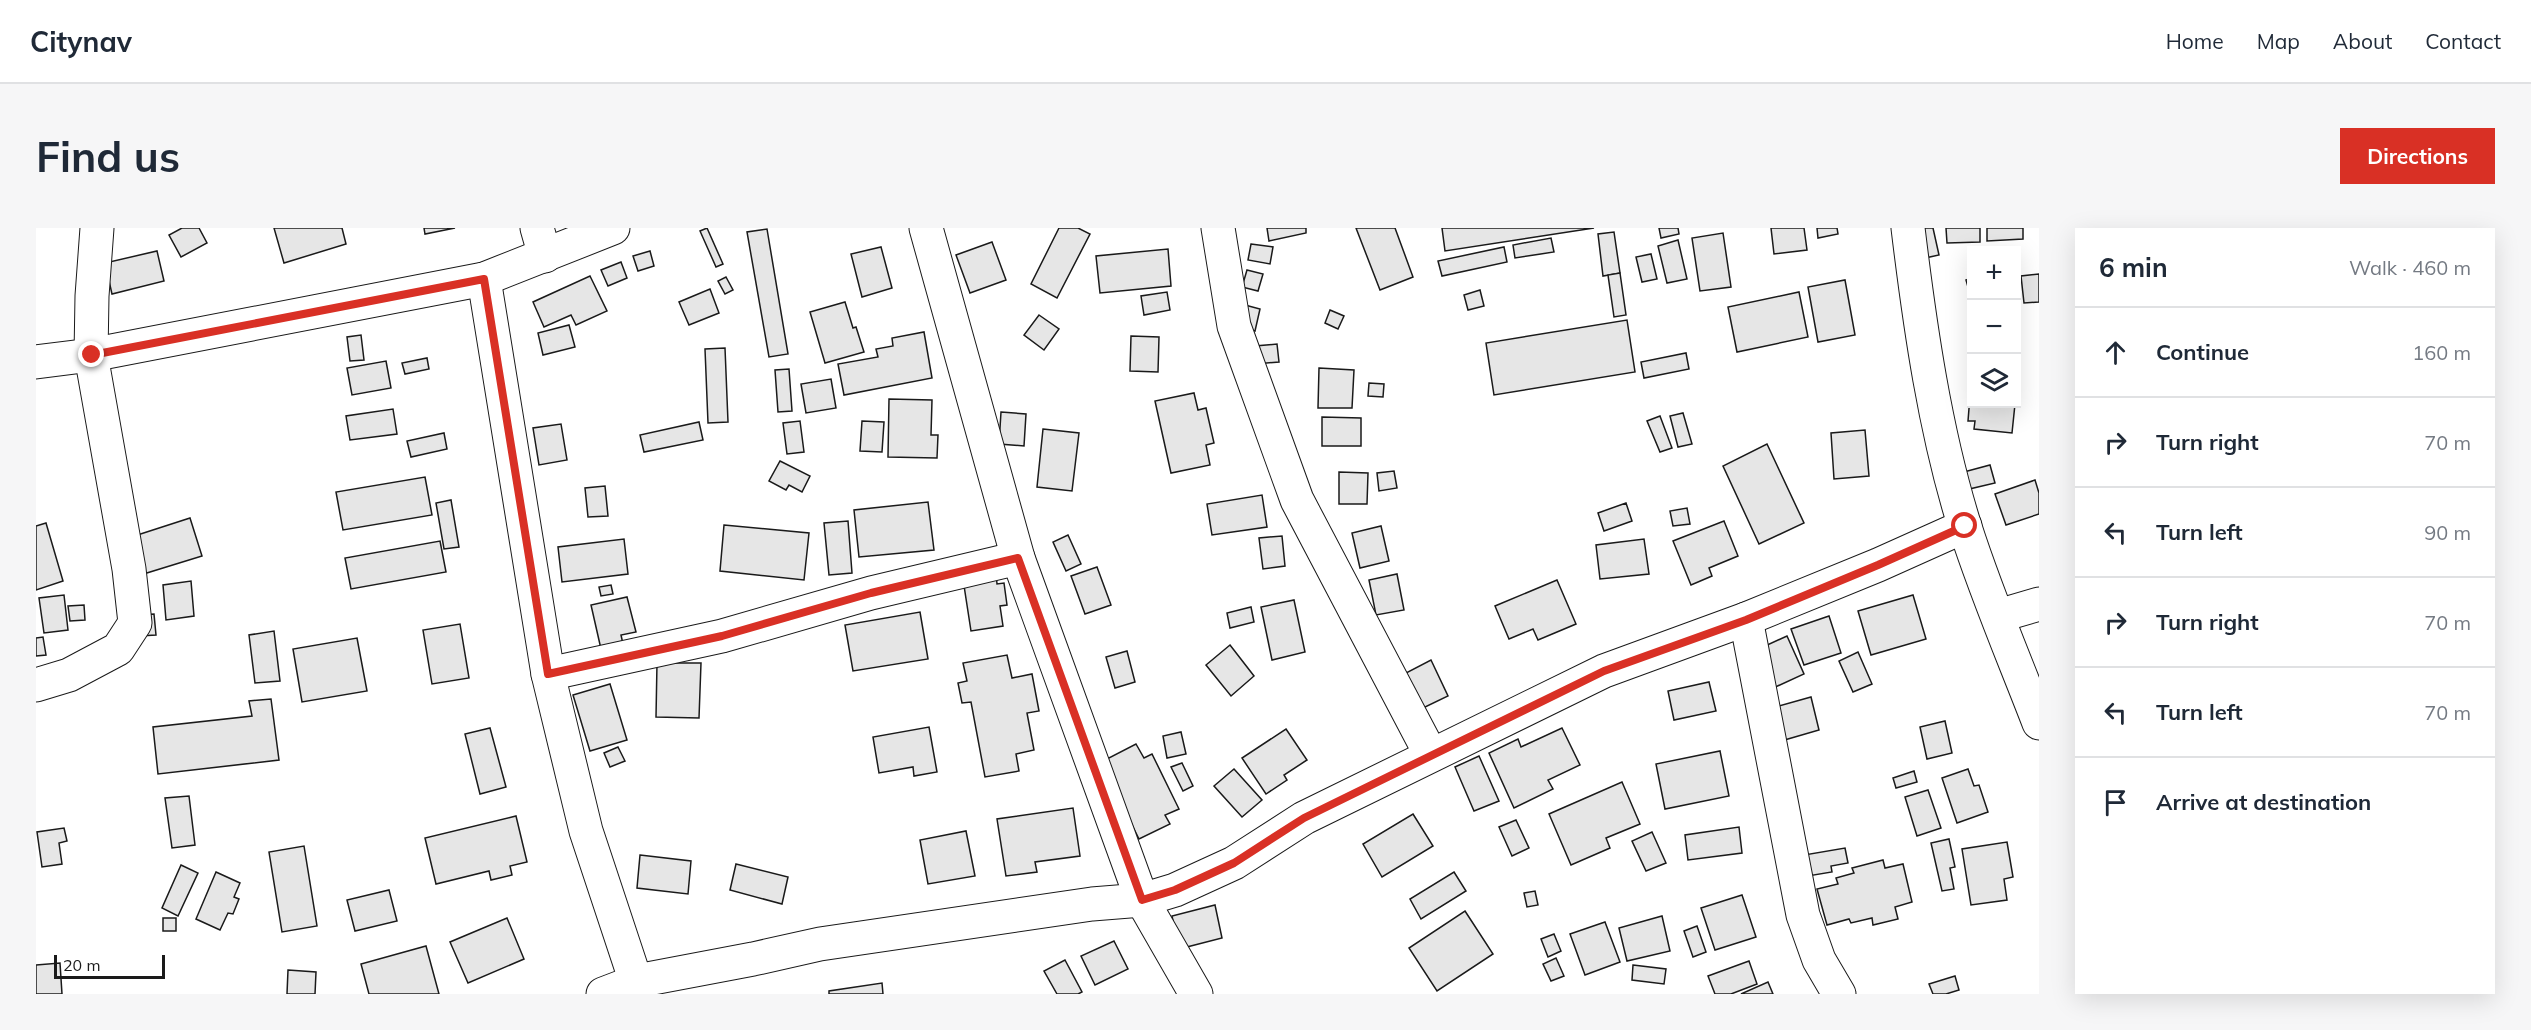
<!DOCTYPE html>
<html lang="en">
<head>
<meta charset="utf-8">
<style>
	:root { --surface:#fff; --page:#f6f6f7; --text:#1f2937; --muted:#747a83; --line:#e0e1e3; --accent:#d93025 }
	body { margin:0; font-family:Mulish,sans-serif; background:var(--page); color:var(--text) }
	.controls { position:absolute; right:18px; top:18px; display:grid; overflow:hidden; border-radius:0px; box-shadow:0 6px 24px #0002 }
	.controls button { width:54px; height:54px; display:grid; place-items:center; padding:0; border:0; border-bottom:2px solid var(--line); background:var(--surface); color:var(--text); font:30px sans-serif }
	.scale { position:absolute; left:18px; bottom:15px; width:111px; box-sizing:border-box; padding-left:6px; border:3px solid #1a1a1a; border-top:0; font-size:16px; line-height:21px; white-space:nowrap; color:#1a1a1a; -webkit-text-stroke:4px #fff; paint-order:stroke }
	.stop { position:absolute; width:18px; height:18px; margin:-14px; border:4px solid #d93025; border-radius:50%; background:#fff }
	.stop.end { background:#d93025; border-color:#fff; box-shadow:0 2px 6px #0008 }
	.list { margin:0; padding:0; list-style:none }
	h2 { display:flex; justify-content:space-between; align-items:center; height:78px; margin:0; padding:0 24px; font-size:26px }
	h2 small { font-size:20px; font-weight:400; color:var(--muted) }
	.list li { display:grid; grid-template-columns:39px 1fr auto; gap:18px; align-items:center; box-sizing:border-box; height:90px; padding:0 24px; border-top:2px solid var(--line) }
	.list b { display:block; font-size:22px; white-space:nowrap }
	.list em { font-size:20px; font-style:normal; color:var(--muted) }
	.icon { flex:none; width:33px; height:33px; fill:none; stroke:currentColor; stroke-width:2; stroke-linecap:round; stroke-linejoin:round }
	.map { position:relative; flex:none; width:2003px; height:766px; overflow:hidden; border-radius:0px }
	header { display:flex; align-items:center; gap:36px; box-sizing:border-box; height:84px; padding:0 30px; background:var(--surface); border-bottom:2px solid var(--line) }
	header strong { font-size:28px }
	nav { display:flex; gap:33px; margin-inline-start:auto; font-size:21px }
	.intro { display:flex; align-items:center; justify-content:space-between; box-sizing:border-box; height:144px; padding:0 36px }
	h1 { margin:0; font-size:42px }
	.button { padding:15px 27px; border-radius:0px; background:var(--accent); color:#fff; font-size:21px; font-weight:700 }
	main { display:flex; gap:36px; padding:0 36px }
	aside { flex:1; background:var(--surface); border-radius:0px; box-shadow:0 6px 24px #0002 }
	.map>svg:first-child { display:block }
	.building { fill:#e6e6e6; stroke:#1a1a1a; stroke-width:1.5 }
	.lines { fill:none; stroke-linecap:round; stroke-linejoin:round }
	.street-casing { stroke:#1a1a1a; stroke-width:35 }
	.secondary-casing { stroke:#1a1a1a; stroke-width:35 }
	.street { stroke:#fff; stroke-width:33 }
	.secondary { stroke:#fff; stroke-width:33 }
	.route { stroke:#d93025; stroke-width:8 }
</style>
</head>
<body>
<header>
<strong>Citynav</strong>
<nav><a>Home</a><a>Map</a><a>About</a><a>Contact</a></nav>
</header>
<div class="intro"><h1>Find us</h1><a class="button">Directions</a></div>
<main>
<div class="map">
<svg width="2003" height="766" viewBox="0 0 2003 766">
	<rect width="100%" height="100%" fill="#fff"/>
	<g class="building">
		<polygon points="146,0 163,0 171,15 145,29 133,7"/>
		<polygon points="238,0 306,0 310,16 248,35"/>
		<polygon points="388,0 419,0 389,6"/>
		<polygon points="671,0 687,36 680,39 664,3"/>
		<polygon points="1023,0 1042,0 1054,6 1021,70 995,56"/>
		<polygon points="1231,0 1270,0 1270,5 1233,13"/>
		<polygon points="1320,0 1359,0 1377,49 1344,62"/>
		<polygon points="1406,0 1558,0 1409,23"/>
		<polygon points="1623,0 1642,0 1643,6 1625,10"/>
		<polygon points="1735,0 1768,0 1771,22 1738,26"/>
		<polygon points="1781,0 1801,0 1802,6 1782,10"/>
		<polygon points="1882,0 1897,0 1903,27 1889,30"/>
		<polygon points="1910,0 1944,0 1944,14 1911,15"/>
		<polygon points="1951,0 1987,0 1987,11 1951,13"/>
		<polygon points="731,1 752,126 733,129 711,4"/>
		<polygon points="1578,4 1584,45 1567,48 1562,6"/>
		<polygon points="1687,5 1695,59 1664,63 1656,10"/>
		<polygon points="1515,10 1518,24 1479,30 1477,17"/>
		<polygon points="1642,12 1651,51 1631,55 1622,18"/>
		<polygon points="956,14 970,52 934,65 920,27"/>
		<polygon points="1215,16 1237,19 1234,36 1212,32"/>
		<polygon points="845,19 856,60 826,69 815,26"/>
		<polygon points="1468,19 1471,34 1406,48 1402,33"/>
		<polygon points="1132,21 1135,58 1064,65 1060,28"/>
		<polygon points="121,23 128,53 76,66 69,35"/>
		<polygon points="614,23 618,38 602,43 597,28"/>
		<polygon points="1615,26 1621,51 1606,54 1600,29"/>
		<polygon points="585,34 591,50 572,58 565,42"/>
		<polygon points="1211,42 1227,46 1222,63 1206,59"/>
		<polygon points="1584,45 1590,87 1578,89 1572,47"/>
		<polygon points="2003,46 2003,74 1988,75 1985,48"/>
		<polygon points="554,48 571,83 540,97 535,87 508,99 497,74"/>
		<polygon points="690,49 697,62 689,66 682,53"/>
		<polygon points="1936,50 1936,73 1930,52"/>
		<polygon points="1809,52 1819,107 1782,114 1772,59"/>
		<polygon points="674,61 683,85 653,97 643,74"/>
		<polygon points="1444,62 1448,78 1432,82 1428,67"/>
		<polygon points="1131,64 1134,82 1108,87 1105,68"/>
		<polygon points="1763,64 1772,109 1701,124 1692,79"/>
		<polygon points="809,74 817,100 820,99 828,124 789,135 774,84"/>
		<polygon points="1209,77 1224,81 1219,103 1205,99"/>
		<polygon points="1294,82 1308,88 1302,101 1289,95"/>
		<polygon points="1003,87 1023,101 1008,122 988,107"/>
		<polygon points="1591,92 1599,144 1458,167 1450,115"/>
		<polygon points="533,97 539,119 507,127 502,105"/>
		<polygon points="888,104 896,150 808,167 802,136 842,129 840,121 857,118 856,110"/>
		<polygon points="325,107 328,132 314,133 311,109"/>
		<polygon points="1095,108 1123,109 1122,144 1094,143"/>
		<polygon points="1241,116 1243,134 1220,136 1219,118"/>
		<polygon points="689,120 692,194 672,195 669,121"/>
		<polygon points="1650,125 1653,141 1608,150 1605,134"/>
		<polygon points="391,130 393,141 369,146 366,135"/>
		<polygon points="350,133 355,160 316,167 311,140"/>
		<polygon points="1283,140 1318,142 1316,180 1282,180"/>
		<polygon points="753,141 756,183 742,184 739,142"/>
		<polygon points="795,151 800,180 770,185 765,156"/>
		<polygon points="1333,155 1348,156 1347,169 1332,168"/>
		<polygon points="1158,165 1162,182 1170,180 1178,215 1170,217 1174,237 1135,245 1119,173"/>
		<polygon points="1934,168 1936,176 1979,176 1976,205 1938,201 1939,193 1932,193"/>
		<polygon points="853,171 896,172 895,207 902,207 901,230 852,229"/>
		<polygon points="357,181 361,206 314,212 310,188"/>
		<polygon points="965,184 990,186 988,218 963,216"/>
		<polygon points="1647,185 1656,216 1642,219 1634,188"/>
		<polygon points="1624,188 1636,220 1624,224 1611,193"/>
		<polygon points="1286,189 1325,190 1325,218 1286,218"/>
		<polygon points="764,193 768,224 751,226 747,195"/>
		<polygon points="826,193 848,194 846,224 824,223"/>
		<polygon points="663,194 667,212 608,224 604,207"/>
		<polygon points="525,196 531,232 503,237 497,200"/>
		<polygon points="1007,201 1043,205 1036,263 1001,259"/>
		<polygon points="1829,202 1833,248 1798,251 1795,205"/>
		<polygon points="408,205 411,221 375,229 371,213"/>
		<polygon points="1731,216 1768,295 1723,316 1687,238"/>
		<polygon points="744,233 774,248 766,264 753,257 750,262 733,253"/>
		<polygon points="1954,237 1959,255 1929,262 1924,245"/>
		<polygon points="1358,243 1361,260 1343,263 1341,245"/>
		<polygon points="1303,244 1332,245 1331,276 1303,276"/>
		<polygon points="389,249 396,287 307,302 300,264"/>
		<polygon points="1999,252 2003,265 2003,286 1970,297 1959,266"/>
		<polygon points="569,258 572,288 552,289 549,260"/>
		<polygon points="1226,267 1231,299 1176,307 1171,276"/>
		<polygon points="415,272 423,319 408,321 400,275"/>
		<polygon points="892,274 898,322 823,329 818,282"/>
		<polygon points="1590,275 1596,293 1568,303 1562,285"/>
		<polygon points="1651,280 1654,296 1637,298 1634,283"/>
		<polygon points="154,290 166,328 101,348 89,311"/>
		<polygon points="812,293 816,345 793,347 788,295"/>
		<polygon points="1688,293 1702,328 1673,340 1676,348 1655,357 1637,313"/>
		<polygon points="10,295 27,353 0,362 0,298"/>
		<polygon points="688,297 773,305 768,352 684,343"/>
		<polygon points="1345,298 1353,333 1324,340 1316,305"/>
		<polygon points="1032,307 1045,336 1030,343 1017,314"/>
		<polygon points="1246,308 1249,338 1227,341 1223,310"/>
		<polygon points="588,311 592,346 526,354 522,319"/>
		<polygon points="1608,311 1613,346 1564,351 1560,317"/>
		<polygon points="404,313 410,344 315,361 309,330"/>
		<polygon points="1061,339 1075,377 1049,386 1035,348"/>
		<polygon points="960,345 961,356 968,355 971,377 964,378 967,398 935,403 927,351"/>
		<polygon points="1361,346 1368,382 1340,387 1333,352"/>
		<polygon points="1521,352 1540,396 1502,412 1497,401 1473,411 1459,378"/>
		<polygon points="155,353 158,388 130,392 127,357"/>
		<polygon points="575,357 577,366 565,368 563,359"/>
		<polygon points="28,367 32,402 8,405 3,370"/>
		<polygon points="1877,367 1890,411 1835,427 1822,383"/>
		<polygon points="591,369 600,404 585,407 587,416 565,421 555,377"/>
		<polygon points="1258,372 1269,424 1236,432 1225,379"/>
		<polygon points="48,377 49,392 34,393 32,378"/>
		<polygon points="1215,379 1218,394 1194,400 1191,385"/>
		<polygon points="884,384 892,431 817,443 809,397"/>
		<polygon points="118,386 120,407 103,408 102,387"/>
		<polygon points="1793,388 1805,425 1768,437 1755,401"/>
		<polygon points="424,396 433,450 396,456 387,402"/>
		<polygon points="238,403 244,453 219,455 213,407"/>
		<polygon points="1751,408 1768,446 1735,461 1718,423"/>
		<polygon points="7,409 10,427 0,428 0,410"/>
		<polygon points="321,410 331,463 266,474 257,421"/>
		<polygon points="1194,417 1218,448 1195,468 1170,437"/>
		<polygon points="1091,423 1099,454 1079,460 1070,429"/>
		<polygon points="1822,424 1836,456 1817,464 1803,433"/>
		<polygon points="971,427 976,450 996,446 1003,483 991,485 998,522 980,526 983,543 949,549 935,474 926,475 922,455 931,453 927,435"/>
		<polygon points="1395,432 1412,468 1385,481 1368,446"/>
		<polygon points="621,435 665,435 663,490 620,489"/>
		<polygon points="1673,454 1680,483 1638,492 1632,463"/>
		<polygon points="574,456 591,512 554,523 537,467"/>
		<polygon points="1775,469 1783,502 1745,513 1736,480"/>
		<polygon points="235,471 243,532 122,546 117,499 216,488 213,473"/>
		<polygon points="1909,493 1916,525 1891,531 1884,499"/>
		<polygon points="893,499 901,544 878,548 877,539 843,545 837,509"/>
		<polygon points="454,500 470,559 444,566 429,506"/>
		<polygon points="1526,500 1544,537 1512,552 1517,561 1478,580 1453,525 1482,511 1485,519"/>
		<polygon points="1250,501 1271,532 1248,547 1251,552 1230,566 1206,530"/>
		<polygon points="1145,504 1150,526 1131,530 1127,508"/>
		<polygon points="1100,516 1108,530 1116,526 1143,581 1129,587 1134,596 1103,611 1065,534"/>
		<polygon points="582,519 589,533 574,539 568,525"/>
		<polygon points="1684,523 1693,568 1629,581 1620,536"/>
		<polygon points="1443,528 1463,573 1438,583 1419,539"/>
		<polygon points="1146,535 1157,558 1147,563 1135,539"/>
		<polygon points="1198,541 1226,572 1206,589 1178,558"/>
		<polygon points="1932,541 1938,558 1943,557 1952,584 1921,595 1906,550"/>
		<polygon points="1878,543 1881,554 1860,560 1857,550"/>
		<polygon points="1586,554 1604,596 1570,610 1574,620 1535,637 1513,586"/>
		<polygon points="1892,562 1905,600 1881,608 1869,569"/>
		<polygon points="153,568 159,617 136,620 129,570"/>
		<polygon points="1037,580 1044,628 999,634 1001,644 970,648 961,591"/>
		<polygon points="1377,586 1397,618 1346,649 1327,616"/>
		<polygon points="480,588 491,634 474,638 476,647 455,652 453,643 400,656 389,610"/>
		<polygon points="1480,592 1493,620 1476,628 1463,599"/>
		<polygon points="1703,599 1706,625 1652,632 1649,607"/>
		<polygon points="28,600 31,613 23,615 26,636 6,639 1,604"/>
		<polygon points="930,603 939,648 892,656 884,612"/>
		<polygon points="1616,604 1630,635 1610,643 1596,613"/>
		<polygon points="1913,611 1919,639 1914,640 1918,661 1906,663 1895,615"/>
		<polygon points="1971,614 1977,649 1968,651 1971,672 1935,677 1926,621"/>
		<polygon points="268,618 281,698 246,704 233,624"/>
		<polygon points="1809,620 1812,635 1795,638 1796,644 1766,649 1762,628"/>
		<polygon points="604,627 655,633 652,666 601,660"/>
		<polygon points="1847,632 1849,640 1867,636 1876,674 1859,679 1862,691 1837,697 1836,690 1815,695 1813,691 1791,697 1781,661 1802,656 1800,650 1818,645 1816,640"/>
		<polygon points="700,636 752,649 746,676 694,662"/>
		<polygon points="145,637 162,645 142,688 126,680"/>
		<polygon points="180,644 204,655 198,669 203,671 197,686 192,685 184,702 160,691"/>
		<polygon points="1418,644 1430,663 1385,691 1374,671"/>
		<polygon points="353,662 361,693 319,703 311,672"/>
		<polygon points="1499,663 1502,677 1491,679 1488,665"/>
		<polygon points="1706,667 1720,709 1679,722 1665,680"/>
		<polygon points="1179,677 1186,710 1143,721 1136,688"/>
		<polygon points="1429,683 1457,726 1401,763 1373,720"/>
		<polygon points="1626,688 1634,723 1591,733 1583,700"/>
		<rect x="127" y="690" width="13" height="13"/>
		<polygon points="471,690 488,731 432,755 414,714"/>
		<polygon points="1569,694 1584,734 1549,747 1534,706"/>
		<polygon points="1661,698 1670,724 1657,729 1648,703"/>
		<polygon points="1518,706 1525,723 1512,729 1505,711"/>
		<polygon points="1078,713 1092,741 1059,757 1045,728"/>
		<polygon points="390,718 403,766 333,766 325,736"/>
		<polygon points="1520,730 1528,748 1515,753 1507,736"/>
		<polygon points="1029,732 1046,764 1042,766 1021,766 1008,743"/>
		<polygon points="1713,733 1721,756 1695,766 1679,766 1672,748"/>
		<polygon points="24,735 26,766 0,766 0,737"/>
		<polygon points="1597,737 1630,741 1628,756 1596,752"/>
		<polygon points="252,742 280,744 279,766 251,766"/>
		<polygon points="1919,748 1923,762 1910,766 1897,766 1893,756"/>
		<polygon points="1732,754 1737,766 1705,766"/>
		<polygon points="846,755 847,766 793,766 793,763"/>
	</g>
	<g class="lines">
		<defs>
			<g id="street">
				<polyline points="501,0 509,28"/>
				<polyline points="890,0 982,330 1106,672 1160,766"/>
				<polyline points="1182,0 1198,98 1261,272 1395,527"/>
				<polyline points="448,51 512,446 550,603 604,766"/>
				<polyline points="1962,388 2003,376"/>
				<polyline points="1710,391 1767,687 1783,732 1803,766"/>
				<polyline points="512,446 686,408 835,365 982,330"/>
				<polyline points="0,457 33,447 82,421 99,395 93,341 55,127 56,68 61,0"/>
				<polyline points="567,766 601,753 717,731 784,716 1056,676 1106,672 1139,662 1198,635 1268,590 1568,443 1710,391 1842,337 1929,298"/>
			</g>
			<g id="secondary">
				<path d="M 1872,0 C 1884,99 1899,204 1929,299 C 1950,365 1978,430 2003,495"/>
				<polyline points="0,134 55,127 448,51 577,0"/>
			</g>
		</defs>
		<use href="#street" class="street-casing"/>
		<use href="#secondary" class="secondary-casing"/>
		<use href="#street" class="street"/>
		<use href="#secondary" class="secondary"/>
	</g>
	<g class="lines">
		<polyline class="route" points="56,127 448,51 512,446 686,408 835,365 982,330 1106,672 1139,662 1198,635 1268,590 1568,443 1710,392 1842,337 1929,298"/>
	</g>
</svg>
<div class="controls">
<button>+</button>
<button>−</button>
<button><svg class="icon" aria-label="layers" viewBox="0 0 24 24"><path d="M12 4l9 5-9 5-9-5zM3 14l9 5 9-5"/></svg></button>
</div>
<div class="scale">20 m</div>
<div class="stop" style="left:1929px;top:298px"></div>
<div class="stop end" style="left:56px;top:127px"></div>
</div>
<aside>
<h2>6 min<small>Walk · 460 m</small></h2>
<ul class="list">
<li><svg class="icon" aria-label="ahead" viewBox="0 0 24 24"><path d="M12 20V5M6 11l6-6 6 6"/></svg><div><b>Continue</b></div><em>160 m</em></li>
<li><svg class="icon" aria-label="right" viewBox="0 0 24 24"><path d="M7 20v-9h11M14 6l5 5-5 5"/></svg><div><b>Turn right</b></div><em>70 m</em></li>
<li><svg class="icon" aria-label="left" viewBox="0 0 24 24"><path d="M17 20v-9H6M10 6l-5 5 5 5"/></svg><div><b>Turn left</b></div><em>90 m</em></li>
<li><svg class="icon" aria-label="right" viewBox="0 0 24 24"><path d="M7 20v-9h11M14 6l5 5-5 5"/></svg><div><b>Turn right</b></div><em>70 m</em></li>
<li><svg class="icon" aria-label="left" viewBox="0 0 24 24"><path d="M17 20v-9H6M10 6l-5 5 5 5"/></svg><div><b>Turn left</b></div><em>70 m</em></li>
<li><svg class="icon" aria-label="arrive" viewBox="0 0 24 24"><path d="M6 21V4h12l-3 4 3 4H6"/></svg><div><b>Arrive at destination</b></div></li>
</ul>
</aside>
</main>
</body>
</html>
